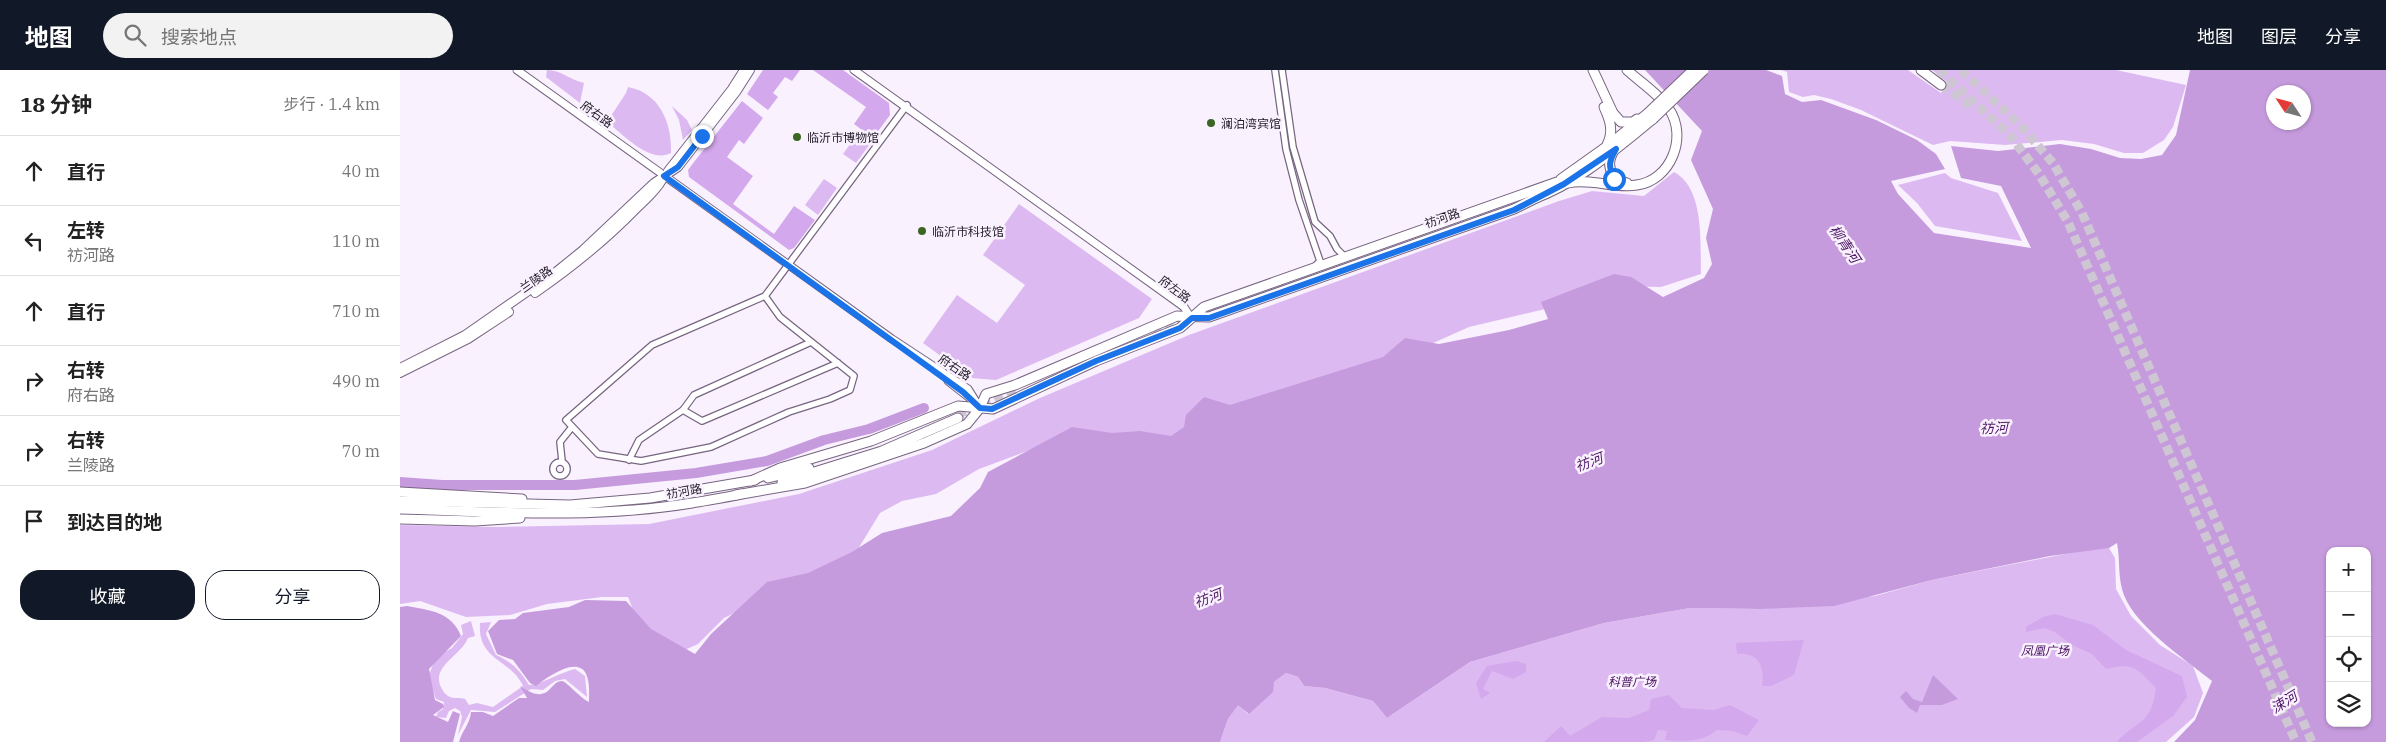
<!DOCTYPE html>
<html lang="zh">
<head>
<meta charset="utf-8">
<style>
	:root { --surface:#fff; --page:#f2f2f2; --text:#222; --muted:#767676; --line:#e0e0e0; --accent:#111827 }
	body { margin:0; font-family:"IBM Plex Serif","Noto Sans SC",serif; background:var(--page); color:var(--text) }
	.controls { position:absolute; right:15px; bottom:15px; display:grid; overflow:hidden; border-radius:10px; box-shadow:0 1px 4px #0004 }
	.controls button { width:45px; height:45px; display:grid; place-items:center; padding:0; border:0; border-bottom:1px solid var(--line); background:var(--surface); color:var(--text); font:25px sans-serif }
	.compass { position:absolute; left:1866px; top:15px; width:45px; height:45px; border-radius:50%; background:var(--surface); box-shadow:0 1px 4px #0004; rotate:306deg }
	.stop { position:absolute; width:15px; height:15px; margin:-11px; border:4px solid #1a73e8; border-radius:50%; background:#fff }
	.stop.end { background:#1a73e8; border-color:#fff; box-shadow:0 1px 5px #0008 }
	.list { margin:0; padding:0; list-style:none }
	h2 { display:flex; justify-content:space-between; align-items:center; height:65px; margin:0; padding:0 20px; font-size:21px }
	h2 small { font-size:16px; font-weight:400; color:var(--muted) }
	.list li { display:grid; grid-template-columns:32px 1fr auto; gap:15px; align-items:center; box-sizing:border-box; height:70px; padding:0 20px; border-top:1px solid var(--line) }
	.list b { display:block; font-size:19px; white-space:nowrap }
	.list p { margin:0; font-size:16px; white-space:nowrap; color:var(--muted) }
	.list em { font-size:16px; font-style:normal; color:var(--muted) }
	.actions { display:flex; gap:10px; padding:15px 20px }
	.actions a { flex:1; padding:11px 0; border:1px solid var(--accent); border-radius:20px; text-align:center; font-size:18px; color:var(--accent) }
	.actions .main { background:var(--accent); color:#fff }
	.icon { flex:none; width:28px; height:28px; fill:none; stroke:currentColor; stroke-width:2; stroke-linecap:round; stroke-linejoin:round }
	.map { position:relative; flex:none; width:1986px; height:672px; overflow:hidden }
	header { display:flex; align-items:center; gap:30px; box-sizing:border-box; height:70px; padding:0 25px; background:var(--accent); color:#fff }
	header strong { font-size:24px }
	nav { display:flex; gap:28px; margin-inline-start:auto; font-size:18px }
	.search { width:350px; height:45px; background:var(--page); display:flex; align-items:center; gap:12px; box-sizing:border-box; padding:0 18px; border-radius:28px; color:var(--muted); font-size:19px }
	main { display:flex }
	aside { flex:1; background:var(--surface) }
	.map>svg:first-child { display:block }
	.green { fill:#ddb9f2 }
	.forest { fill:#d4a8ec }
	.water { fill:#c69bde; fill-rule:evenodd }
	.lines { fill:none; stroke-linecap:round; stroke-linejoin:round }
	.river { stroke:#c69bde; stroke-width:10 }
	.primary-tunnel { stroke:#cec6d3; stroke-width:9; stroke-dasharray:9 4.5; stroke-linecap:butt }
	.minor-casing { stroke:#776581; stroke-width:8 }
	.tertiary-casing { stroke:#776581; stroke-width:9 }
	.secondary-casing { stroke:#776581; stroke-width:10 }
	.primary-casing { stroke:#776581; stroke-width:11 }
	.minor { stroke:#fff; stroke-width:5.5 }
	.tertiary { stroke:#fff; stroke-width:7 }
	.secondary { stroke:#fff; stroke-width:8 }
	.primary { stroke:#fff; stroke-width:9 }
	.primary-bridge-casing { stroke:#776581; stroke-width:11; stroke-linecap:butt }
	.primary-bridge { stroke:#fff; stroke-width:9 }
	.route { stroke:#1a73e8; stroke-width:6 }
	.poi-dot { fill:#3a6522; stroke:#f9f1fe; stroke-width:2 }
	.labels { text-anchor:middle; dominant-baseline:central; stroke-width:5; stroke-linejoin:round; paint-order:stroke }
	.street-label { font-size:12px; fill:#211a26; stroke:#f9f1fe }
	.poi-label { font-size:12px; fill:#211a26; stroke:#f9f1fe; text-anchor:start }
	.park-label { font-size:12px; font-style:italic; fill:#480f60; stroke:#f9f1fe }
	.water-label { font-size:14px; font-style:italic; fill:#4e1666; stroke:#f9f1fe }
</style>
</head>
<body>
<header>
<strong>地图</strong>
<div class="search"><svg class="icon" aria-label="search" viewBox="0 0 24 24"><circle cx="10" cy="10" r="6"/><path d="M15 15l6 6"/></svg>搜索地点</div>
<nav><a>地图</a><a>图层</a><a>分享</a></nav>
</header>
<main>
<aside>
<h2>18 分钟<small>步行 · 1.4 km</small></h2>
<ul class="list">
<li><svg class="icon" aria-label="ahead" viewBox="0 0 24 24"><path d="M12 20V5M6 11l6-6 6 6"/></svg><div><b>直行</b></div><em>40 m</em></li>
<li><svg class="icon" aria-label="left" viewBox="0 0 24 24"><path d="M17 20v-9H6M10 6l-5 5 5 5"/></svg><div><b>左转</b><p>祊河路</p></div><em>110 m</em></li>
<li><svg class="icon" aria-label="ahead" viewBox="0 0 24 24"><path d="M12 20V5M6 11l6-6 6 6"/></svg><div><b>直行</b></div><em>710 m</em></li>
<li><svg class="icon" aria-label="right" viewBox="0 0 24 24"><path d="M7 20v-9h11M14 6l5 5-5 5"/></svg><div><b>右转</b><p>府右路</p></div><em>490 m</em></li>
<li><svg class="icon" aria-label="right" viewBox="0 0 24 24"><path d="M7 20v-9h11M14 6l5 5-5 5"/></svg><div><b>右转</b><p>兰陵路</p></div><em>70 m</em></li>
<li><svg class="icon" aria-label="arrive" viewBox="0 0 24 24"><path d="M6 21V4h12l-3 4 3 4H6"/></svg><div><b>到达目的地</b></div></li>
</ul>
<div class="actions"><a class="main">收藏</a><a>分享</a></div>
</aside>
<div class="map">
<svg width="1986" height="672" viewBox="0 0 1986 672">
	<rect width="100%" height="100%" fill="#f9f1fe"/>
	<g class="green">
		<path d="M 147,0 C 161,0 170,10 184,13 L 180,33 L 146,7 Z"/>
		<polygon points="1381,0 1508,0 1541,23 1548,13 1532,0 1716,0 1786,15 1773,57 1764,70 1743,83 1724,83 1694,74 1662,70 1605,75 1550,71 1533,75 1461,40 1431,29 1414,25 1403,27 1389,22 1387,2"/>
		<path d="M 228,17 C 260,23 272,53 271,83 C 250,94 224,65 207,52 L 226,23 Z"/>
		<polygon points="272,36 287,50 292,60 283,70 279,50"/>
		<polygon points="458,65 470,74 456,93 443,84 456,66"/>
		<path d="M 1274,102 C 1305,118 1300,174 1301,204 L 1261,217 L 1221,216 L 1175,232 L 1069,257 L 993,291 L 780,368 L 667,366 L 579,399 L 536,424 L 502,431 L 480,443 L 455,484 L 324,548 L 298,574 L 280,582 L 238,552 L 228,527 L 202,527 L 147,534 L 110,545 L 66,547 L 20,531 L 0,534 L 0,455 L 93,457 L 249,454 L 399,424 L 532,380 L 640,328 L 789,265 L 1159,131 L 1192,121 L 1244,126 Z"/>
		<polygon points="1545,103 1551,108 1598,123 1622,171 1535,156 1517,133 1498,115"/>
		<polygon points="424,109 437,118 418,145 405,135"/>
		<polygon points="619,134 752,229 739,248 596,310 571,308 523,273 557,225 597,253 625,215 583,185"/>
		<polygon points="1696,478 1709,478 1715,488 1716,519 1731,546 1760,575 1793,596 1803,623 1794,647 1766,672 795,672 820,672 828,649 838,634 848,644 872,617 874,612 886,603 898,607 904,616 925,618 973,631 987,648 1070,592 1204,553 1290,538 1360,539 1475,526 1532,510"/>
		<path d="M 71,551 L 75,566 L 68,568 C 61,586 29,597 42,619 C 44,623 46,625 50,627 C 55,629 60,627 65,629 L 69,635 L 77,633 L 93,637 L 123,616 C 111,589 77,591 80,553 L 91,552 L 86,564 L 96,585 C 112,592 120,600 129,615 C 146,613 158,603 175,599 L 185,606 L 187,627 L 165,609 L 155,611 L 143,620 L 131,619 L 95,642 L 71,640 L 58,665 L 62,647 L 60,641 L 55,638 L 49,641 L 46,648 L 36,647 L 38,642 L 43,639 L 44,632 L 36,629 L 28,607 L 36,587 L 52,578 L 63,564 L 61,555 Z"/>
	</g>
	<g class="forest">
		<polygon points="363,0 400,0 392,11 385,7 373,23 378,27 368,40 347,24"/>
		<polygon points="413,0 443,0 489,33 490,45 473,68 454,54 466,37"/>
		<polygon points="342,31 363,48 344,74 339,70 327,87 353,106 333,134 374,164 394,136 415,150 394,178 389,180 289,107 288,100 294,92"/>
		<path d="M 1655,544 L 1693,555 L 1726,580 L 1782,606 L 1787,627 L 1773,646 L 1737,672 L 1717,672 C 1737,649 1751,656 1756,618 C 1737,598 1733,592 1706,599 L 1692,584 L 1672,575 L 1655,562 L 1644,558 L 1626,562 L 1626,557 L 1643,547 Z"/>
		<path d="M 1404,570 L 1394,605 L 1371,616 L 1362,616 C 1365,597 1359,582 1337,584 L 1336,573 Z"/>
		<polygon points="1116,591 1126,594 1126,602 1113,609 1092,601 1083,619 1090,623 1081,629 1076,613 1087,596"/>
		<path d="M 1269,625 L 1282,638 L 1314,640 L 1330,635 L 1359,650 L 1347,666 L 1333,661 L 1317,660 C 1303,672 1283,672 1265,670 L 1267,661 L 1258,660 L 1254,670 L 1244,672 L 1144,672 L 1161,656 L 1170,666 L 1202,647 L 1229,648 L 1249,640 L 1251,629 Z"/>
	</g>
	<g class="water">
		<path d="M 1245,0 L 1366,0 L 1382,6 L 1385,24 L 1402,32 L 1421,30 L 1476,50 L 1517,70 L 1536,84 L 1545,99 L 1491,111 L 1498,124 L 1534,163 L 1631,178 L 1601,116 L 1561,108 L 1551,76 L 1598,81 L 1660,74 L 1691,79 L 1720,88 L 1741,89 L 1762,85 L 1776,65 L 1790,0 L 1986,0 L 1986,672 L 1774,672 L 1795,650 L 1812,611 C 1785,589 1730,553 1722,519 C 1718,504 1720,488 1717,473 L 1709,478 L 1650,486 L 1532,510 L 1434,536 L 1360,539 L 1290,538 L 1204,553 L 1070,592 L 987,648 L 973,631 L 925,618 L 904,616 L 898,607 L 886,603 L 874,612 L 873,622 L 849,644 L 838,635 L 828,649 L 820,672 L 59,672 C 62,661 70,654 71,642 L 83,642 L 93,646 L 119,628 L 127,628 L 120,616 C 150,637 149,611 162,611 C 166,611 180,628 189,632 C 189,623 190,612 186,604 C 177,585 145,609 136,616 L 130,613 L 113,590 L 97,584 L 88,561 L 99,550 L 115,549 L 123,543 L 169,537 L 185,530 L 226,531 L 251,559 L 295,584 L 311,564 L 367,512 L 408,503 L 452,482 L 482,463 L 551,446 L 580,418 L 588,402 L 672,357 L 712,363 L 740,361 L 771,366 L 784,357 L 786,345 L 804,327 L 830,335 L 983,287 L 1005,268 L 1039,274 L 1109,260 L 1148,249 L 1141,232 L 1214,204 L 1231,207 L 1263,227 L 1304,208 L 1312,194 L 1306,168 L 1313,139 L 1291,90 L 1302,61 ZM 1874,22 L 1904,22 L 1904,52 L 1874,52 ZM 1930,481 L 1967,481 L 1967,653 L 1930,653 Z"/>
		<path d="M 7,536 C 29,540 52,542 61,566 L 29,599 L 35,630 L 43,634 L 44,637 L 33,645 L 48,652 L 53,641 L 60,644 L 53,672 L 0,672 L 0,537 Z"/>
		<polygon points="1533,605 1558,629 1542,635 1520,635 1517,643 1509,638 1500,627 1506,621 1513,629 1522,632"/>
	</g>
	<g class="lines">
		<polyline class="river" points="0,412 42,415 175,415 296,403 367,391 424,370 469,359 524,338"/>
		<g class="primary-tunnel">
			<polyline points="1539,0 1609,64 1639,104 1668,152 1896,672"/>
			<polyline points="1561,0 1621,56 1653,93 1682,143 1912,672"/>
			<polyline points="1541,15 1574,38"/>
			<polyline points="752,261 789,246"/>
			<polyline points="557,345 618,317"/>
		</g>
		<defs>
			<g id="minor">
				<polyline points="875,0 886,79 899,130 920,191 916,195"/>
				<polyline points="882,0 893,77 915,152 930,166 937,179 944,186"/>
				<polyline points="365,226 380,247 454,306 450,320 430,329 389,342 311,377 241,391 198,384 166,350 252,275 365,226 507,35"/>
				<polyline points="283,340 302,351 438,293"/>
				<polyline points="229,390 239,370 283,340 294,325 411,272"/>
				<polyline points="162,391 160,372 172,357"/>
				<circle cx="160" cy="399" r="7"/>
			</g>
			<g id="tertiary">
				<polyline points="117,0 492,269 568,319 580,338"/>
				<polyline points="454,0 784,237 791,248"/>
				<polyline points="548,311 571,329"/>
			</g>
			<g id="secondary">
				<polyline points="268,101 332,19 344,0"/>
				<path d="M 135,223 C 171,198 205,171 236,139 C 245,130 256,121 262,110"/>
				<polyline points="0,298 65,265 157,201 183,180 254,113 278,97 336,22 350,0"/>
				<polyline points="0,303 68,269 109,242"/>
			</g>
			<g id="primary">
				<polyline points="1193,0 1213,43 1221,52 1233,52 1237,49"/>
				<polyline points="1521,0 1541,15"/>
				<path d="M 1204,37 C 1210,50 1214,61 1207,75"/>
				<path d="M 1213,82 C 1207,93 1210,99 1214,109 L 1227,113"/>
				<polyline points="1161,109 1206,77 1248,43"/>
				<path d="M 1168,113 C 1191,108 1214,119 1237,115 C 1271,110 1288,67 1269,39 C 1259,24 1240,12 1227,0"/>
				<path d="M 1133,129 C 1178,113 1217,78 1253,49"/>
				<polyline points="368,408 409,398"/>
				<polyline points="351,411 380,398 471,371 558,336 593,339 696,291 780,258 804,237 1157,112"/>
				<polyline points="382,412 482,381 558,348"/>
				<polyline points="0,422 122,429"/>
				<polyline points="336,425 405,413 524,373 567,354 580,338 586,324 615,315 777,246 809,247 1114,139 1138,127"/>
				<polyline points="0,431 170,435 250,428 355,410"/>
				<path d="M 0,439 C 98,442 195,449 292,433 C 308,430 325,428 341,424"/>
				<polyline points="0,449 75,451 120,448"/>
			</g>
		</defs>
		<use href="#minor" class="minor-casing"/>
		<use href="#tertiary" class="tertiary-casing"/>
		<use href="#secondary" class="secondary-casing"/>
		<use href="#primary" class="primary-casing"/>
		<use href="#minor" class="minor"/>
		<use href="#tertiary" class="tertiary"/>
		<use href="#secondary" class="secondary"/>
		<use href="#primary" class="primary"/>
		<defs>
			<g id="primary-bridge">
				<polyline points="1248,43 1293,0"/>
				<polyline points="1253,49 1304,0"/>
			</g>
		</defs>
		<use href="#primary-bridge" class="primary-bridge-casing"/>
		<use href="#primary-bridge" class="primary-bridge"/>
	</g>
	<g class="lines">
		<path class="route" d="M 302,66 L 278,97 L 264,106 L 563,322 L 580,338 L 592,339 L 696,291 L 780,258 L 792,248 L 809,248 L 1114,140 L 1164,114 L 1216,79 C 1209,91 1208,96 1214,109"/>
	</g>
	<g class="poi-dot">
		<circle cx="811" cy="53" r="5"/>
		<circle cx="397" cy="67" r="5"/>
		<circle cx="522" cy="161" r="5"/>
	</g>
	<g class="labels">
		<g class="street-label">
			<text transform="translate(197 44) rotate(36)">府右路</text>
			<text transform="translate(1042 148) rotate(-19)">祊河路</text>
			<text transform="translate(136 209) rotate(-35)">兰陵路</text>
			<text transform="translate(775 219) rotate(37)">府左路</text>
			<text transform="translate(555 297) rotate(34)">府右路</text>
			<text transform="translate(284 421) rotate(-10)">祊河路</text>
		</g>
		<g class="poi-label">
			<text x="821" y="53">澜泊湾宾馆</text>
			<text x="407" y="67">临沂市博物馆</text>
			<text x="532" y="161">临沂市科技馆</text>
		</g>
		<g class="park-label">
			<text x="1645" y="580">凤凰广场</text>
			<text x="1232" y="611">科普广场</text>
		</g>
		<g class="water-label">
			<text transform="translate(1445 174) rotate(56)">柳青河</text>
			<text transform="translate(1594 358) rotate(-1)">祊河</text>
			<text transform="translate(1189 392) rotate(-20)">祊河</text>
			<text transform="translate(808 528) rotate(-20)">祊河</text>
			<text transform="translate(1884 632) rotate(-32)">涑河</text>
		</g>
	</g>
</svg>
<div class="controls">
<button>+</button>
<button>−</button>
<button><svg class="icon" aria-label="locate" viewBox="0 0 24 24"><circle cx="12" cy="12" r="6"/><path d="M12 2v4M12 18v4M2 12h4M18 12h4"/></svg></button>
<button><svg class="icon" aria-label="layers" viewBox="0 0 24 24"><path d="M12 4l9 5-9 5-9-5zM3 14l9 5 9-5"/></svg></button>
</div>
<svg class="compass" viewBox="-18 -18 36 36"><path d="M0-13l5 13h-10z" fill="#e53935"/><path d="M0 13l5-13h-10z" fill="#767676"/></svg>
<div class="stop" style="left:1214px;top:109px"></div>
<div class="stop end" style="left:302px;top:66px"></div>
</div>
</main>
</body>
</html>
